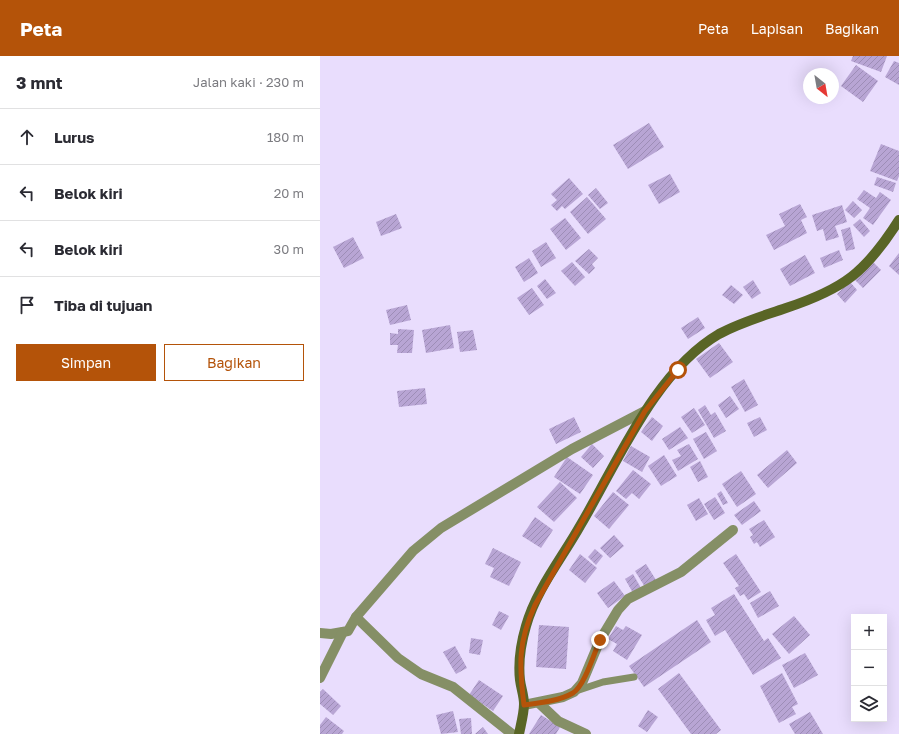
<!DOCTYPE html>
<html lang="id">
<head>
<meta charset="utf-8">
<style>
	:root { --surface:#fff; --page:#f2f2f3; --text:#2b2b33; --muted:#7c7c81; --line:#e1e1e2; --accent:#b45309 }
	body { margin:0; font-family:"Golos Text",sans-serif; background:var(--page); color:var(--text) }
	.controls { position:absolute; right:12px; bottom:12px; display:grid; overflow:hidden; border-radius:0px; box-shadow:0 4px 16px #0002 }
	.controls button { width:36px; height:36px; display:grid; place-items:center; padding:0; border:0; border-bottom:1px solid var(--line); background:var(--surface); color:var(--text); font:20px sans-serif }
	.compass { position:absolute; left:483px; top:12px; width:36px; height:36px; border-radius:50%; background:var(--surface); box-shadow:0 4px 16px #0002; rotate:149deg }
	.stop { position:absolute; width:12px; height:12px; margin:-9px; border:3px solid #b45309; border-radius:50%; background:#fff }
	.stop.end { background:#b45309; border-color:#fff; box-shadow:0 1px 4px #0008 }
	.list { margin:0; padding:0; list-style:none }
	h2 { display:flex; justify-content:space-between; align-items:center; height:52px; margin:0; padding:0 16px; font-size:17px }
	h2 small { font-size:13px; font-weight:400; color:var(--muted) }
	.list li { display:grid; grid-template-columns:26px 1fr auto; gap:12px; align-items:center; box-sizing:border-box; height:56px; padding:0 16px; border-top:1px solid var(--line) }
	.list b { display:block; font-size:15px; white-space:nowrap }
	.list em { font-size:13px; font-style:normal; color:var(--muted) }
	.actions { display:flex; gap:8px; padding:12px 16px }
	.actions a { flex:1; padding:9px 0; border:1px solid var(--accent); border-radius:0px; text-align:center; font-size:14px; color:var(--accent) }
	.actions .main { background:var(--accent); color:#fff }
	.icon { flex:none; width:22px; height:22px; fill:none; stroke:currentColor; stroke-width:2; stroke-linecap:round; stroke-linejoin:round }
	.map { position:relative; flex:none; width:579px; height:678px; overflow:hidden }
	header { display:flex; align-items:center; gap:24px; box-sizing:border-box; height:56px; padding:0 20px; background:var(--accent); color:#fff }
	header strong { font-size:19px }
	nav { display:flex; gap:22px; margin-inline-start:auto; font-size:14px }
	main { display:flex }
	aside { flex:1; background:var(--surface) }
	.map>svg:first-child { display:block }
	.building { fill:url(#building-hatch) }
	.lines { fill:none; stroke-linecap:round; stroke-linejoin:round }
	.service { stroke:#858f66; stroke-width:7 }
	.minor { stroke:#858f66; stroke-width:10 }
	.secondary { stroke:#596526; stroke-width:10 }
	.route { stroke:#b45309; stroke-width:5 }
</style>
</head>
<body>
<header>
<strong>Peta</strong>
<nav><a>Peta</a><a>Lapisan</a><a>Bagikan</a></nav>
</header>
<main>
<aside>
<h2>3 mnt<small>Jalan kaki · 230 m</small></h2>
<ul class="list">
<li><svg class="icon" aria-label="ahead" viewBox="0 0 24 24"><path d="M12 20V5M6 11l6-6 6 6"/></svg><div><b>Lurus</b></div><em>180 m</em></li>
<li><svg class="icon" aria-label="left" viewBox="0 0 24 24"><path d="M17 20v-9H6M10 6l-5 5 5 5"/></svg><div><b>Belok kiri</b></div><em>20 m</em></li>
<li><svg class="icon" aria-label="left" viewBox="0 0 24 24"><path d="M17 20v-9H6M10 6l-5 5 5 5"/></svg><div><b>Belok kiri</b></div><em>30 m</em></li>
<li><svg class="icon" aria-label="arrive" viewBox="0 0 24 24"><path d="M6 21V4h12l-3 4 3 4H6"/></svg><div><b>Tiba di tujuan</b></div></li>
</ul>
<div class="actions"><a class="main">Simpan</a><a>Bagikan</a></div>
</aside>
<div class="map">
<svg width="579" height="678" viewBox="0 0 579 678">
	<defs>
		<pattern id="building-hatch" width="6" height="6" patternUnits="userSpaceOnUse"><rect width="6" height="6" fill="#b8a5d4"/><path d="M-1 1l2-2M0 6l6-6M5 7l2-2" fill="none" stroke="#9d8db6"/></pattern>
	</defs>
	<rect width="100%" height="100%" fill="#e9ddfd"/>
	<g class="building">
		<polygon points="533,0 567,0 561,16 531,5"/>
		<polygon points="574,5 579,7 579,29 565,21"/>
		<polygon points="536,9 558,25 543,46 521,30"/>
		<polygon points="329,67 344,91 308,113 293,89"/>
		<polygon points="561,88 579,95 579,120 577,125 550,115"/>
		<polygon points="350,118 360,136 339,148 328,129"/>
		<polygon points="557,121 576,127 573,136 554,129"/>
		<polygon points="249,122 263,138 245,153 242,150 237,155 231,149 237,144 231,138"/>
		<polygon points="276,132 288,147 280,153 268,139"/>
		<polygon points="544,134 556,142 560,136 571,144 553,169 543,162 550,152 537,143"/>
		<polygon points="267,141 286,163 268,178 250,156"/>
		<polygon points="533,145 542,154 534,162 525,154"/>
		<polygon points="480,148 487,161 481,164 487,177 454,194 446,179 465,170 459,158"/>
		<polygon points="522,149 527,166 515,170 519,181 506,185 503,173 497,175 492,159"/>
		<polygon points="76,158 82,172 61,180 56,166"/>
		<polygon points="245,162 261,182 246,194 230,173"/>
		<polygon points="540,163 550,175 544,181 533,169"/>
		<polygon points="530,171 535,193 526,195 521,174"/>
		<polygon points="33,181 44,202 24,212 13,191"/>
		<polygon points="226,186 236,202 221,211 212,195"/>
		<polygon points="269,193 278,202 272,208 275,212 269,218 255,205"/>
		<polygon points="519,194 523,204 504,212 500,202"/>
		<polygon points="579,197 579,219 569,210"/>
		<polygon points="485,199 495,217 470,230 460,213"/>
		<polygon points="209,202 218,217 204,226 195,211"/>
		<polygon points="252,206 265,221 255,230 241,215"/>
		<polygon points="553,206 561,214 543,232 535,224"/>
		<polygon points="225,223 236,237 227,243 217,230"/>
		<polygon points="433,224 441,237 432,243 423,231"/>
		<polygon points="530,226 537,234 525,247 517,238"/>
		<polygon points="411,229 423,239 414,248 402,239"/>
		<polygon points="212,232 224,249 209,259 197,242"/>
		<polygon points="87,249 91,264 70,269 66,254"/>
		<polygon points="378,261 385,272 368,283 361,272"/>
		<polygon points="130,269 134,292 106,297 102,274"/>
		<polygon points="78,273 94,274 92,297 77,297 78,289 70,289 70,277 78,278"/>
		<polygon points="153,274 157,294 140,296 137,276"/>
		<polygon points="399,287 413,306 390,322 376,303"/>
		<polygon points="424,323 438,349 425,356 411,331"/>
		<polygon points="105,332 107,348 79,351 77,335"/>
		<polygon points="410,340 419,353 406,362 398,349"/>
		<polygon points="385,349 391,359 395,356 406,375 394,382 378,354"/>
		<polygon points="374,352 385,369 372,377 361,361"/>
		<polygon points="254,361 261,376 236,388 229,373"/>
		<polygon points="332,361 343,370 332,385 321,376"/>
		<polygon points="440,361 447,374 434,381 427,367"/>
		<polygon points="360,371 368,382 349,394 342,383"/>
		<polygon points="386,376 397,395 384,403 373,383"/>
		<polygon points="272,388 284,400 273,412 261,401"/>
		<polygon points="369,388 378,403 358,415 352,404 361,400 357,394"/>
		<polygon points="311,390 330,401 322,416 303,405"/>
		<polygon points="467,394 477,407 448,432 437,419"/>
		<polygon points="344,399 357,420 341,430 328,410"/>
		<polygon points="247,401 273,419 260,438 234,421"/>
		<polygon points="380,405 388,421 378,426 370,411"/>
		<polygon points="313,414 331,428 319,443 312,437 306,443 296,435"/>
		<polygon points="421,415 436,438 417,451 402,428"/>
		<polygon points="240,426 257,442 234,466 217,451"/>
		<polygon points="401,435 408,447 403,449 397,438"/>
		<polygon points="293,436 309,449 289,473 274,460"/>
		<polygon points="395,441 405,457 394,464 384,448"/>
		<polygon points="379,442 388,458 376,465 367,449"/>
		<polygon points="434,445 441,455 422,469 414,459"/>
		<polygon points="215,461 233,474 221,492 202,480"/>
		<polygon points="444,464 455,481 440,491 437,486 434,488 430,481 433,479 429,473"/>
		<polygon points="294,479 304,490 290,502 280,492"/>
		<polygon points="173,492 201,506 189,530 170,521 174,512 165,508"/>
		<polygon points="275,493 283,500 276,509 268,501"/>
		<polygon points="260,498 277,512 265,527 249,514"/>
		<polygon points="416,498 441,536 428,544 424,538 420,540 415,532 419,530 403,507"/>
		<polygon points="326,508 336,524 325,531 315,515"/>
		<polygon points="313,518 321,532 313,537 305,523"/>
		<polygon points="294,525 305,540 288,552 277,537"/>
		<polygon points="450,535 459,550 438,562 430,547"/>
		<polygon points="414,538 444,585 448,582 461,602 433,619 405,574 395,580 386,564 395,559 391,552"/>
		<polygon points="179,555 189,560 181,574 172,569"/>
		<polygon points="474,560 490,579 469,598 452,578"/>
		<polygon points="377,564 391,586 324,631 309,610"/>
		<polygon points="219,569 249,571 246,613 216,611"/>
		<polygon points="296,570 303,574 306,570 322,579 307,604 293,595 297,588 288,583"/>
		<polygon points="151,582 163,584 160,599 149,597"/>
		<polygon points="135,590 147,612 136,618 123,596"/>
		<polygon points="485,597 498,619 474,632 462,609"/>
		<polygon points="359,617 401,674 396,678 371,678 338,633"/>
		<polygon points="462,617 478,648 472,651 476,658 459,667 440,630"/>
		<polygon points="159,624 183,640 173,655 149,639"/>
		<polygon points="3,633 21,650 13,659 0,648 0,636"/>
		<polygon points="328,654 338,661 327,676 318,670"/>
		<polygon points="133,655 138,676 121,678 116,659"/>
		<polygon points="490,656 503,678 475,678 469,668"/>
		<polygon points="221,659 240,671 236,678 209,678"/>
		<polygon points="6,661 24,675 22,678 0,678 0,669"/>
		<polygon points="151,662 152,678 141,678 139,663"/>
		<polygon points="163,671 168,678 155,678"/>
	</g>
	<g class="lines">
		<polyline class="service" points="256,635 283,626 314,621"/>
		<g class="minor">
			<polyline points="36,561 93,495 121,472 252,393 325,355"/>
			<polyline points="0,577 11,578 28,575 36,561 78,602 101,618 133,631 192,678"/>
			<polyline points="0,622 23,576"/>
			<polyline points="219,647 238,665 266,678"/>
			<polyline points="204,649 243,641 254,636 262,627 280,584 298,554 308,543 361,516 413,474"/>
		</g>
		<path class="secondary" d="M 199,678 C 201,668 204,657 204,648 C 204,640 201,632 200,624 C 198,606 201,587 206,570 C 216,534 242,502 260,470 C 297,408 334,316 399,278 C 421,266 443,260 466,252 C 524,233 546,216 579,164"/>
	</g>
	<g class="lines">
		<path class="route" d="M 280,584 C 274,597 265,629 253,637 C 239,645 219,647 204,649 C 199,609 198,586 215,549 L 325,355 L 358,314"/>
	</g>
</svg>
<div class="controls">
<button>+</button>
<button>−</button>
<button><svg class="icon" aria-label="layers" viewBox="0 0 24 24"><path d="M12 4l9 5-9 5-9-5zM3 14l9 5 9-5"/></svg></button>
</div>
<svg class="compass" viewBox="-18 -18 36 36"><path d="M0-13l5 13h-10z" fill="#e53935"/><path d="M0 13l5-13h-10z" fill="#7c7c81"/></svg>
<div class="stop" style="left:358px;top:314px"></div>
<div class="stop end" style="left:280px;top:584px"></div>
</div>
</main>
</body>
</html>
